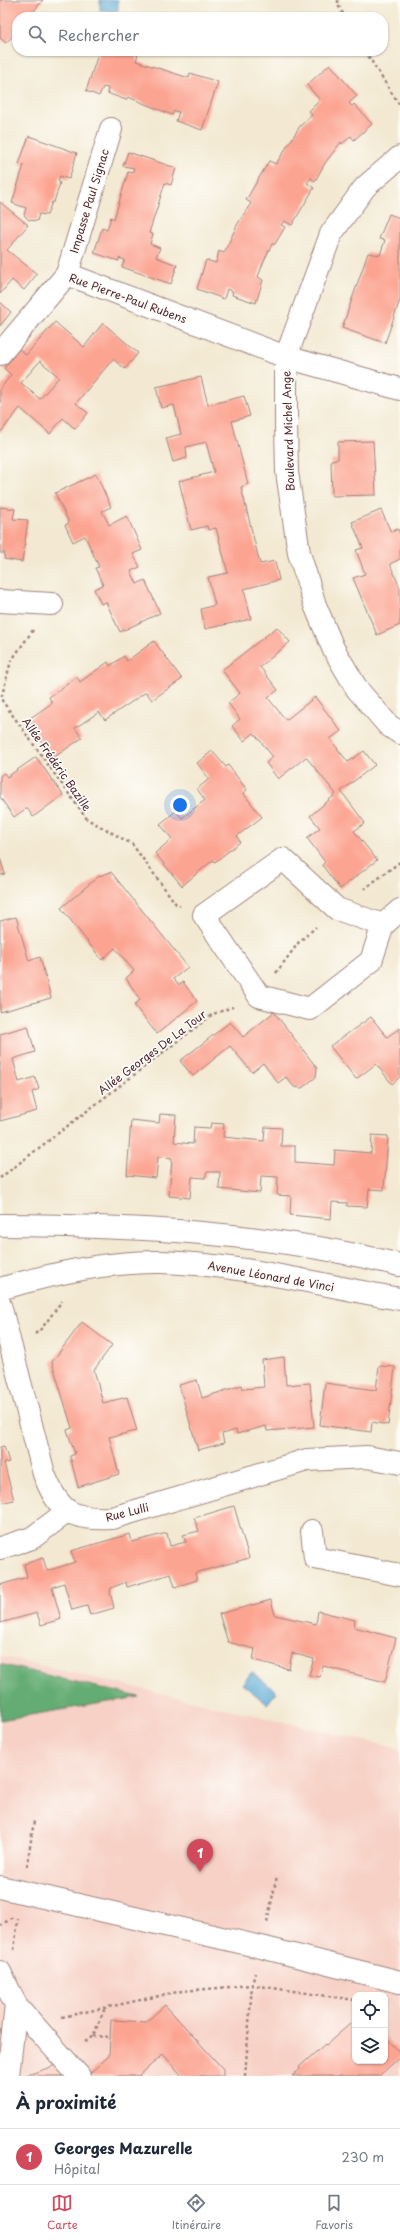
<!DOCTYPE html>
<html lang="fr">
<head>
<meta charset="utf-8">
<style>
	:root { --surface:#fff; --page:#f2f2f3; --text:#1f2937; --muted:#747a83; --line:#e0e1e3; --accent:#d1495b }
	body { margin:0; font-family:"Playpen Sans",sans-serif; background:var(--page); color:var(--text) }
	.controls { position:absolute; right:12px; bottom:12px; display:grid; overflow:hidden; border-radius:8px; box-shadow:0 1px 3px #0004 }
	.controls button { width:36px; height:36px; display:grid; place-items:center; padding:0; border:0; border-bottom:1px solid var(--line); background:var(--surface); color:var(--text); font:20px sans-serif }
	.you { position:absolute; left:180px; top:805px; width:14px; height:14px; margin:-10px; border:3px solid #fff; border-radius:50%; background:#1a73e8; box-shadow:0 0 0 6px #1a73e833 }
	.badge { display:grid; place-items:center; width:26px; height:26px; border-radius:50%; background:var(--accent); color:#fff; font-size:13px; font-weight:700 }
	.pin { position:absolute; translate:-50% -33px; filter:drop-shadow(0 1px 2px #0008) }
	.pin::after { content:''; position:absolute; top:21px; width:14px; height:12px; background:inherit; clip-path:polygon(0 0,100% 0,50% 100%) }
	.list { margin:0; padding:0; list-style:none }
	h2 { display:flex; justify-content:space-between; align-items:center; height:52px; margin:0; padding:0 16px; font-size:17px }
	h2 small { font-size:13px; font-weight:400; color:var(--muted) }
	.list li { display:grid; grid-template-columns:26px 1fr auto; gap:12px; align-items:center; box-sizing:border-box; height:56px; padding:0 16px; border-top:1px solid var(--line) }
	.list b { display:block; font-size:15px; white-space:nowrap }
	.list p { margin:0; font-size:13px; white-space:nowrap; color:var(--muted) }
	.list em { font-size:13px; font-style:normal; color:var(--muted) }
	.icon { flex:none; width:22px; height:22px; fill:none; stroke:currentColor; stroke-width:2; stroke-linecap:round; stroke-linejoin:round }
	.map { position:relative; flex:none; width:400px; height:2076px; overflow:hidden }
	.search { position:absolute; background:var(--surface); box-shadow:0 1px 3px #0004; left:12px; right:12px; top:12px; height:44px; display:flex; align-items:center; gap:10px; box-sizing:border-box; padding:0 14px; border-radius:16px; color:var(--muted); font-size:15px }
	.sheet { height:108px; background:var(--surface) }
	nav { display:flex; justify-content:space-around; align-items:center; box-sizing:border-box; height:56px; border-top:1px solid var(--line); background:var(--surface); font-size:11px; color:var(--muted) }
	nav a { display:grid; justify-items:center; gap:2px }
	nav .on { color:var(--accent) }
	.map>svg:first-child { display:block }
	.built { fill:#f7d1c6; fill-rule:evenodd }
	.forest { fill:#64ac73; stroke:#57664f }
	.water { fill:#5aaad4; stroke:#526480 }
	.building { fill:#fca492; fill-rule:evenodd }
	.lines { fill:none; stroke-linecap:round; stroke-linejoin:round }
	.minor-casing { stroke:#9e847e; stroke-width:24 }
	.path { stroke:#9e847e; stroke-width:2.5; stroke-dasharray:3 3; stroke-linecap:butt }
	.minor { stroke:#fff; stroke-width:22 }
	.labels { text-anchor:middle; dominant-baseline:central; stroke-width:3.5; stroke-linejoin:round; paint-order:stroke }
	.street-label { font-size:11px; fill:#4a1f2b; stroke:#fdfcf7 }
</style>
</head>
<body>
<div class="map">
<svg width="400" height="2076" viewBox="0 0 400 2076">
	<rect width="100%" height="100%" fill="#fdfcf7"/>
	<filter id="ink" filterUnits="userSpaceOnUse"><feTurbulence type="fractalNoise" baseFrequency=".025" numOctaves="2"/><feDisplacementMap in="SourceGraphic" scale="8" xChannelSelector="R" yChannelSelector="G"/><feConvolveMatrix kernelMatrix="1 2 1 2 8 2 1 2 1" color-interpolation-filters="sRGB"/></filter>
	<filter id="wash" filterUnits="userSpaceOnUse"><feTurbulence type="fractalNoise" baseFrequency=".012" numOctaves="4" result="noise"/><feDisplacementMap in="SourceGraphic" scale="16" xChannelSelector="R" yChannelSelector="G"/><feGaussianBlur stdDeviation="0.9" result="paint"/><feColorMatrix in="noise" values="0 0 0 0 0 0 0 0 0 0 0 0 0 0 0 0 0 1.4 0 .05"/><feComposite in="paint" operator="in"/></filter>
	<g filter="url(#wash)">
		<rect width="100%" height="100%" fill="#f3e9d2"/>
		<path class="built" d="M 0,1656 L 400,1749 L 400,2076 L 0,2076 ZM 355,1995 L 385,1995 L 385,2061 L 355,2061 Z"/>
		<polygon class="forest" points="0,1664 139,1697 0,1720"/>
		<g class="water">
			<rect x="100" y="0" width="18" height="11"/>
			<polygon points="252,1672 277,1692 267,1704 242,1684"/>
		</g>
		<g id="blocks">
			<g class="building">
				<polygon points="0,0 43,0 29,17 17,17 17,31 6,43 0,38"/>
				<polygon points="99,51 139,51 136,61 189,78 190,73 218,82 202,130 176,121 179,112 174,111 172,115 128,97 126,100 107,93 108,88 103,87 99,96 86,91"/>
				<polygon points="330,64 357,96 349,103 352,106 354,104 372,124 354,140 351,136 342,144 341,142 325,163 315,181 311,178 307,183 314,188 292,225 284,221 281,225 285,227 275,244 272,244 263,263 258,277 263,280 256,303 232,295 233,292 227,289 224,299 197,289 206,260 216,263 219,251 224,253 237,225 251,203 246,200 269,161 276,164 300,126 312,115 309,111 320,100 307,85"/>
				<polygon points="29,136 77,153 69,179 60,176 58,181 60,183 54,202 52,202 47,215 39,214 37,221 29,220 24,215 26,208 12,203 24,165 19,164"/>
				<polygon points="128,152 176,168 171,185 165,183 149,233 153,234 150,244 160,248 156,257 177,265 171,284 122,267 125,260 119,258 119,261 94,253 102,228 107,230 111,217 114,219 128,172 132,173 134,168 123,166"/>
				<polygon points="0,202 28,225 7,250 37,274 24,290 12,280 0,294"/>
				<polygon points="389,214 400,218 400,300 385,343 342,328 368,253 380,255 385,240 379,239"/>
				<polygon points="0,302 11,312 0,326"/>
				<path d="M 55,322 L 84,347 L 103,323 L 138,353 L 125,369 L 113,359 L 76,403 L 88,413 L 75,429 L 63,418 L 50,434 L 20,408 L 0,433 L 0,389 L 11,375 L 4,368 L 19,349 L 26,355 ZM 40,361 L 59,377 L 40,399 L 21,383 Z"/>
				<polygon points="201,377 208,405 244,396 250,416 232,421 248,484 241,487 260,564 275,561 279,580 244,589 251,619 205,629 201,609 215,605 208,577 228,573 216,528 208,530 207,526 191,530 179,481 214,472 206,442 186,447 187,458 173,462 166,438 181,434 174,405 161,408 156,387"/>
				<polygon points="373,441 376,495 332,496 331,460 338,459 338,442"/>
				<polygon points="96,474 111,507 102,511 109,525 127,516 142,550 133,554 140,567 131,571 137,584 145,580 160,613 120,632 106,602 101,604 94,589 103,585 95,568 99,567 85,536 73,542 65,525 69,523 55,493"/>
				<polygon points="0,507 15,509 13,519 28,520 22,562 4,559 5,553 0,553"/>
				<polygon points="381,510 391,532 398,529 400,535 400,559 390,564 400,588 400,625 377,635 353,578 365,574 356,550 363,548 352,522"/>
				<polygon points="277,627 290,642 260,667 278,690 268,698 286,720 315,697 341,731 330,739 348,762 364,751 375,765 341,791 365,823 354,831 377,860 340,889 322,865 325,862 307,838 320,828 310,816 336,794 306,757 278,779 266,763 273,757 254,733 244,741 232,726 240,719 228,703 240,693 222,670"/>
				<polygon points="154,641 182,679 152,700 146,692 105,720 99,712 75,728 82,738 53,758 26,721 52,703 49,697 77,677 80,682 108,662 110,666 124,656 127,661"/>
				<polygon points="212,751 226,767 228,765 247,790 243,793 262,817 237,836 240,842 215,862 213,860 182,886 155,853 172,839 160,824 176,811 182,818 205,800 197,789 209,779 197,763"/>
				<polygon points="36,757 63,795 33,817 27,808 14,817 0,797 0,776 4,773 7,777"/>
				<polygon points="0,858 5,874 0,875"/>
				<polygon points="111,872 188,967 173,979 179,985 183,982 197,1001 157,1034 134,1005 140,1000 126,978 134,971 115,948 102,960 61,908 99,876"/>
				<polygon points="16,917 29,961 40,957 51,998 0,1012 0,921"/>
				<polygon points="274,1012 317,1068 316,1077 302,1088 294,1087 286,1077 278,1083 263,1063 252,1072 230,1046 193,1076 180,1061 230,1022 243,1037"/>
				<polygon points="371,1017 387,1037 400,1028 400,1077 392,1084 376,1064 356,1079 330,1046"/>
				<polygon points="28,1026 35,1052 13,1059 19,1082 35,1077 39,1089 32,1092 37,1111 0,1121 0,1034"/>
				<polygon points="160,1114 176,1115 174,1142 193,1144 194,1127 210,1128 211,1123 224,1124 223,1137 264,1141 265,1127 282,1128 281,1146 295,1146 295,1162 334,1165 335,1150 371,1153 372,1135 388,1136 384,1190 369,1189 367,1207 347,1206 347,1203 332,1202 331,1219 290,1215 291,1196 277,1195 278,1177 261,1176 260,1193 219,1189 220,1172 207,1172 205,1178 192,1177 190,1198 169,1196 172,1158 158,1157 156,1178 127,1175 131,1120 159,1123"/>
				<polygon points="82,1322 112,1345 94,1370 103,1403 127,1397 137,1431 109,1437 119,1474 78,1487 70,1456 75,1454 67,1430 72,1428 52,1362"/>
				<polygon points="284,1357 286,1385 310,1383 314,1427 267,1431 266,1426 237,1434 236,1430 222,1434 224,1443 198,1450 179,1385 197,1380 202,1398 242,1385 243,1389 264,1387 262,1360"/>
				<polygon points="379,1366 395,1367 388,1425 372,1422 371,1432 320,1425 325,1383 376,1390"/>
				<polygon points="4,1446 9,1462 4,1463 14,1500 0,1503 0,1447"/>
				<polygon points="234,1506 249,1558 195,1573 197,1580 175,1587 171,1574 127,1587 126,1582 111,1588 110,1592 114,1608 90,1615 87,1606 72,1610 64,1583 52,1587 61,1619 41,1625 37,1613 0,1623 0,1585 27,1577 24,1564 43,1558 47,1571 75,1562 71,1551 130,1534 132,1542 167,1533 170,1546 186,1542 183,1535 199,1531 194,1518"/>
				<polygon points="271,1600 275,1615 316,1624 318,1611 355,1620 354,1627 396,1638 385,1682 323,1666 320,1677 309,1675 314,1659 292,1653 289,1669 253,1660 255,1649 228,1642 219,1614"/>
				<polygon points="165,2005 223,2069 223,2076 182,2076 163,2054 139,2076 93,2076 90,2073 109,2056 111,2020 146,2022"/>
				<polygon points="351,2023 355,2028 355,2061 385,2061 385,2036 400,2053 400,2057 379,2076 292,2076 300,2069 299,2067 325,2044 326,2045"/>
				<polygon points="59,2064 63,2076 25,2076"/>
			</g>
		</g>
	</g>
	<g filter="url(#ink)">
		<use href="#blocks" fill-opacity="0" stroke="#9e847e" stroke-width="1"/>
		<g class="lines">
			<defs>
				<g id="minor">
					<polyline points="400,157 365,187 331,234 286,357 286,424 287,472 299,553 315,605 333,648 357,689 388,725 400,733"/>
					<polyline points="67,274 111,129"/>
					<polyline points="0,354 67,274 286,357 400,389"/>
					<polyline points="0,601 52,604"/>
					<polyline points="383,925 337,909 283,859 204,915 259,996 310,1009 371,961 383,925 400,910"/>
					<path d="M 0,1225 C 135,1226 269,1232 400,1265"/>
					<path d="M 0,1289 C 50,1274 108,1261 161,1262 C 241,1264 321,1285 400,1299"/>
					<path d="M 0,1305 L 44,1474 C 59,1512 71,1520 112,1518 L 307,1460 L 367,1457 L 400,1463"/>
					<polyline points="312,1531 315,1558 400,1575"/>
					<polyline points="0,1548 32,1538 68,1511"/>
					<polyline points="0,1887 261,1947 400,1982"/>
					<polyline points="0,1972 16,2005 79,2076"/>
					<polyline points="8,2076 16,2005"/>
				</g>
			</defs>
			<use href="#minor" class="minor-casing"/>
			<g class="path">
				<polyline points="338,0 338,5 345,17"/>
				<polyline points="365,51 400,106"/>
				<polyline points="33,630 11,661 1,699 87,819 132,844 176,904 180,906"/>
				<polyline points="364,889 400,862"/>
				<polyline points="276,973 299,942 316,927"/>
				<polyline points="0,1178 213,1014 233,1007"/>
				<polyline points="35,1334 42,1328 62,1301"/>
				<polyline points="27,1866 34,1821"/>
				<polyline points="267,1922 277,1876"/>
				<polyline points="0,1926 13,1917"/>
				<polyline points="14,1950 18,1919"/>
				<polyline points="62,2017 182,1991 252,1985 355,2000"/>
				<polyline points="93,2036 110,2037"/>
				<polyline points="85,2042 93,2036 105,2008"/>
				<polyline points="245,2076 252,1985 255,1973"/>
			</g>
			<use href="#minor" class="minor"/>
		</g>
	</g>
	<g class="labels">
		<g class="street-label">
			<text transform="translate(89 201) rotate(-73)">Impasse Paul Signac</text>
			<text transform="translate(128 298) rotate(20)">Rue Pierre-Paul Rubens</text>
			<text transform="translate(288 431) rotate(-92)">Boulevard Michel Ange</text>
			<text transform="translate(57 764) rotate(55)">Allée Frédéric Bazille</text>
			<text transform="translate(152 1052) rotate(-37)">Allée Georges De La Tour</text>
			<text transform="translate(271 1276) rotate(10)">Avenue Léonard de Vinci</text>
			<text transform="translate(127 1512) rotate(-14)">Rue Lulli</text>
		</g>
	</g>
</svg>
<div class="controls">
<button><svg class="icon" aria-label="locate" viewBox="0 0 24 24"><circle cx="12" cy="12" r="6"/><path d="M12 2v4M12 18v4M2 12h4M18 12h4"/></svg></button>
<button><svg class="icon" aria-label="layers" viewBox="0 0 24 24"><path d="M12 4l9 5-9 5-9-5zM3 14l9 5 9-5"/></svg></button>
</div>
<div class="you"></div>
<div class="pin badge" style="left:200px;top:1872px">1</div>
<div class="search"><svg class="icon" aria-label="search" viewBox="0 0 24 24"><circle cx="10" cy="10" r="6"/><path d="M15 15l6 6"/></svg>Rechercher</div>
</div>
<section class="sheet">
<h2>À proximité<small></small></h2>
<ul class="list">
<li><span class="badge">1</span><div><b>Georges Mazurelle</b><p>Hôpital</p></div><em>230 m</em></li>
</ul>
</section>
<nav>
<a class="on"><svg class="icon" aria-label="map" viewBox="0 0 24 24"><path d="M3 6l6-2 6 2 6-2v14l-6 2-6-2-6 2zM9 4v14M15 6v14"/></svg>Carte</a>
<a><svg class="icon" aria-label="directions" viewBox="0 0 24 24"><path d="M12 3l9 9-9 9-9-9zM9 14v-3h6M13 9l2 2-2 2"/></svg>Itinéraire</a>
<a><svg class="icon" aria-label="saved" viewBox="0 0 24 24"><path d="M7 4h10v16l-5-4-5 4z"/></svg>Favoris</a>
</nav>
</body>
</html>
